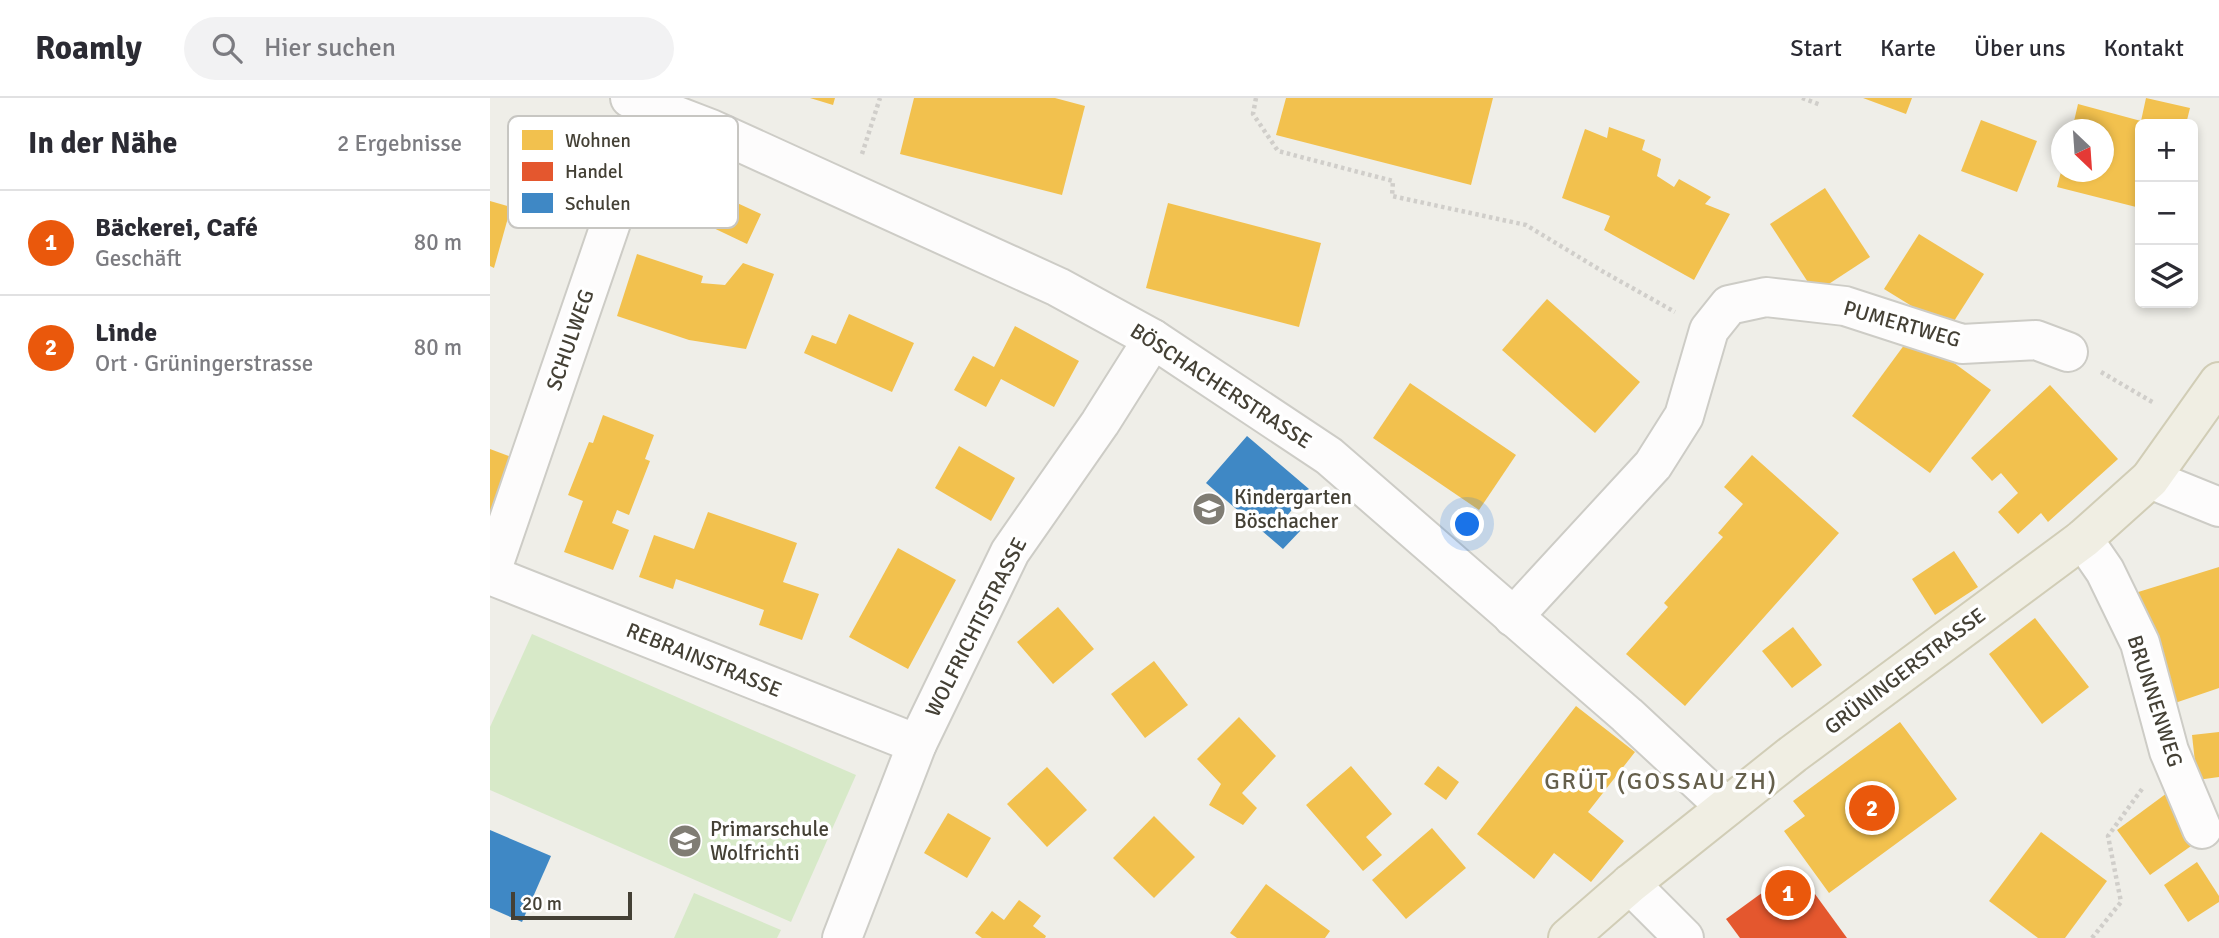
<!DOCTYPE html>
<html lang="de">
<head>
<meta charset="utf-8">
<style>
	:root { --surface:#fff; --page:#f2f2f3; --text:#2b2b33; --muted:#7c7c81; --line:#e1e1e2; --accent:#ea580c }
	body { margin:0; font-family:Signika,sans-serif; background:var(--page); color:var(--text) }
	.controls { position:absolute; right:21px; top:21px; display:grid; overflow:hidden; border-radius:10px; box-shadow:0 4px 10px #0003 }
	.controls button { width:63px; height:63px; display:grid; place-items:center; padding:0; border:0; border-bottom:2px solid var(--line); background:var(--surface); color:var(--text); font:35px sans-serif }
	.compass { position:absolute; left:1561px; top:21px; width:63px; height:63px; border-radius:50%; background:var(--surface); box-shadow:0 4px 10px #0003; rotate:155deg }
	.scale { position:absolute; left:21px; bottom:18px; width:121px; box-sizing:border-box; padding-left:7px; border:4px solid #444035; border-top:0; font-size:19px; line-height:24px; white-space:nowrap; color:#444035; -webkit-text-stroke:5px #fff; paint-order:stroke }
	.you { position:absolute; left:978px; top:427px; width:24px; height:24px; margin:-18px; border:5px solid #fff; border-radius:50%; background:#1a73e8; box-shadow:0 0 0 10px #1a73e833 }
	.badge { display:grid; place-items:center; width:46px; height:46px; border-radius:50%; background:var(--accent); color:#fff; font-size:23px; font-weight:700 }
	.pin { position:absolute; translate:-50% -50%; border:4px solid #fff; box-shadow:0 2px 7px #0006 }
	.list { margin:0; padding:0; list-style:none }
	h2 { display:flex; justify-content:space-between; align-items:center; height:91px; margin:0; padding:0 28px; font-size:30px }
	h2 small { font-size:23px; font-weight:400; color:var(--muted) }
	.list li { display:grid; grid-template-columns:46px 1fr auto; gap:21px; align-items:center; box-sizing:border-box; height:105px; padding:0 28px; border-top:2px solid var(--line) }
	.list b { display:block; font-size:26px; white-space:nowrap }
	.list p { margin:0; font-size:23px; white-space:nowrap; color:var(--muted) }
	.list em { font-size:23px; font-style:normal; color:var(--muted) }
	.icon { flex:none; width:38px; height:38px; fill:none; stroke:currentColor; stroke-width:2; stroke-linecap:round; stroke-linejoin:round }
	.map { position:relative; flex:none; width:1729px; height:840px; overflow:hidden }
	header { display:flex; align-items:center; gap:42px; box-sizing:border-box; height:98px; padding:0 35px; background:var(--surface); border-bottom:2px solid var(--line) }
	header strong { font-size:33px }
	nav { display:flex; gap:38px; margin-inline-start:auto; font-size:24px }
	.search { width:490px; height:63px; background:var(--page); display:flex; align-items:center; gap:18px; box-sizing:border-box; padding:0 24px; border-radius:38px; color:var(--muted); font-size:26px }
	main { display:flex }
	aside { flex:1; background:var(--surface) }
	.map>svg:first-child { display:block }
	.green { fill:#d7e9c8 }
	.homes { fill:#f2c14e }
	.shops { fill:#e4572e }
	.schools { fill:#3f88c5 }
	.lines { fill:none; stroke-linecap:round; stroke-linejoin:round }
	.minor-casing { stroke:#cdccc6; stroke-width:42 }
	.major-casing { stroke:#d1cdb6; stroke-width:42 }
	.path { stroke:#d0ceca; stroke-width:4.5; stroke-dasharray:3.5 3.5; stroke-linecap:butt }
	.minor { stroke:#fdfcfc; stroke-width:38 }
	.major { stroke:#f0eee3; stroke-width:38 }
	.labels { text-anchor:middle; dominant-baseline:central; stroke-width:7; stroke-linejoin:round; paint-order:stroke }
	.street-label { font-size:21px; fill:#444035; stroke:#fff }
	.poi-label { font-size:21px; fill:#444035; stroke:#fff; text-anchor:start }
	.quarter-label { font-size:24px; letter-spacing:2px; fill:#66604c; stroke:#fff }
	.key { fill:#fff; stroke:#c7c6c2; stroke-width:2 }
	.key-label { font-size:19px; fill:#444035 }
</style>
</head>
<body>
<header>
<strong>Roamly</strong>
<div class="search"><svg class="icon" aria-label="search" viewBox="0 0 24 24"><circle cx="10" cy="10" r="6"/><path d="M15 15l6 6"/></svg>Hier suchen</div>
<nav><a>Start</a><a>Karte</a><a>Über uns</a><a>Kontakt</a></nav>
</header>
<main>
<aside>
<h2>In der Nähe<small>2 Ergebnisse</small></h2>
<ul class="list">
<li><span class="badge">1</span><div><b>Bäckerei, Café</b><p>Geschäft</p></div><em>80 m</em></li>
<li><span class="badge">2</span><div><b>Linde</b><p>Ort · Grüningerstrasse</p></div><em>80 m</em></li>
</ul>
</aside>
<div class="map">
<svg width="1729" height="840" viewBox="0 0 1729 840">
	<rect width="100%" height="100%" fill="#efeee8"/>
	<g class="green">
		<polygon points="42,536 366,677 301,824 0,692 0,629"/>
		<polygon points="204,795 291,832 287,840 184,840"/>
	</g>
	<g class="homes">
		<polygon points="320,0 345,0 343,7"/>
		<polygon points="424,0 565,0 595,8 572,97 410,56"/>
		<polygon points="796,0 1003,0 981,87 786,37"/>
		<polygon points="1373,0 1422,0 1416,16"/>
		<polygon points="1656,0 1700,10 1696,26 1650,26 1650,110 1567,89 1571,74 1614,74 1614,32 1582,32 1588,6 1651,23"/>
		<polygon points="1491,22 1547,43 1527,94 1471,73"/>
		<polygon points="1119,29 1155,42 1152,52 1171,61 1167,78 1184,89 1189,81 1221,99 1215,106 1240,116 1204,182 1114,132 1120,118 1072,100 1095,31 1117,40"/>
		<polygon points="206,86 271,116 257,146 192,115"/>
		<polygon points="1335,90 1380,159 1325,195 1280,126"/>
		<polygon points="0,103 21,109 4,170 0,168"/>
		<polygon points="678,105 831,145 809,229 656,190"/>
		<polygon points="1429,136 1494,176 1459,231 1394,191"/>
		<polygon points="147,156 213,178 211,185 235,187 253,165 284,176 256,251 199,242 127,218"/>
		<polygon points="1057,201 1150,284 1105,335 1012,252"/>
		<polygon points="359,216 424,245 402,294 314,255 322,237 346,246"/>
		<polygon points="525,228 589,263 564,309 511,281 496,309 464,292 483,258 504,269"/>
		<polygon points="1423,235 1501,292 1440,375 1362,318"/>
		<polygon points="920,285 1026,357 989,412 883,340"/>
		<polygon points="1560,287 1628,361 1558,424 1551,415 1528,436 1508,414 1528,395 1511,375 1502,383 1481,360"/>
		<polygon points="113,317 164,337 155,361 160,363 139,417 127,412 122,425 139,432 123,472 74,454 93,403 78,397 99,344 103,345"/>
		<polygon points="469,348 525,380 501,423 445,390"/>
		<polygon points="0,351 21,359 0,415"/>
		<polygon points="1262,357 1349,435 1195,608 1136,556 1178,509 1174,505 1233,439 1228,435 1253,406 1234,389"/>
		<polygon points="218,414 307,445 293,484 329,496 312,542 269,527 274,512 186,481 183,491 149,479 164,437 204,451"/>
		<polygon points="408,450 466,482 418,571 359,539"/>
		<polygon points="1464,453 1488,489 1445,517 1422,481"/>
		<polygon points="1729,469 1729,590 1682,606 1645,495"/>
		<polygon points="568,509 604,551 563,586 527,544"/>
		<polygon points="1545,520 1599,589 1552,626 1499,556"/>
		<polygon points="1303,529 1332,567 1302,590 1272,553"/>
		<polygon points="664,563 698,607 655,640 621,596"/>
		<polygon points="1086,608 1145,654 1098,714 1134,743 1101,784 1064,755 1044,781 987,736"/>
		<polygon points="749,619 786,658 752,695 767,710 753,727 719,707 731,686 707,661"/>
		<polygon points="1410,624 1467,701 1339,795 1294,733 1315,718 1303,703"/>
		<polygon points="1729,634 1729,679 1707,682 1702,637"/>
		<polygon points="861,668 902,716 876,739 892,757 873,773 816,707"/>
		<polygon points="948,668 969,684 956,702 934,686"/>
		<polygon points="557,669 597,712 557,749 517,706"/>
		<polygon points="1677,695 1711,741 1660,777 1627,732"/>
		<polygon points="458,715 501,740 477,780 434,755"/>
		<polygon points="664,718 705,759 664,800 623,760"/>
		<polygon points="942,730 976,770 916,821 882,782"/>
		<polygon points="1551,734 1617,783 1575,840 1548,840 1499,803"/>
		<polygon points="1707,764 1729,798 1729,804 1698,824 1674,787"/>
		<polygon points="776,786 840,833 835,840 747,840 740,835"/>
		<polygon points="529,802 551,818 543,828 556,838 555,840 492,840 485,835 502,813 514,822"/>
	</g>
	<polygon class="shops" points="1306,770 1357,840 1250,840 1236,821"/>
	<g class="schools">
		<polygon points="757,338 819,391 796,419 811,432 793,451 716,385"/>
		<polygon points="0,732 61,758 32,824 0,810"/>
	</g>
	<g class="lines">
		<defs>
			<g id="minor">
				<polyline points="140,0 221,31 568,189 663,241 839,358 1137,617 1236,709"/>
				<polyline points="1660,381 1729,409"/>
				<polyline points="1593,441 1615,473 1650,545 1679,653 1712,731"/>
				<polyline points="0,477 161,8"/>
				<polyline points="0,477 427,646"/>
				<polyline points="1023,519 1163,367 1194,318 1219,232 1239,207 1276,199 1355,208 1472,246 1546,242 1578,254"/>
				<polyline points="1140,786 1194,840"/>
				<polyline points="352,840 427,646 520,454 610,325 663,241"/>
			</g>
			<polyline id="major" points="1078,840 1140,786 1303,656 1593,441 1660,381 1729,284"/>
		</defs>
		<use href="#minor" class="minor-casing"/>
		<use href="#major" class="major-casing"/>
		<g class="path">
			<polyline points="766,0 763,16 788,53 903,83 902,98 1036,127 1112,173 1185,214"/>
			<polyline points="1312,0 1331,7"/>
			<polyline points="372,56 390,0"/>
			<polyline points="1611,274 1664,305"/>
			<polyline points="1602,840 1631,804 1618,738 1652,691"/>
		</g>
		<use href="#minor" class="minor"/>
		<use href="#major" class="major"/>
	</g>
	<defs>
		<symbol id="school-disc" viewBox="-11 -11 22 22"><circle r="9.5" fill="#807d74" stroke="#fff"/><path d="M0-5L7-2L0 1L-7-2ZM-4 1L0 2.5L4 1V4Q0 6-4 4Z" fill="#fff"/></symbol>
	</defs>
	<g fill-rule="evenodd">
		<use href="#school-disc" x="700" y="392" width="38" height="38"/>
		<use href="#school-disc" x="176" y="724" width="38" height="38"/>
	</g>
	<g class="labels">
		<g class="street-label">
			<text transform="translate(1412 226) rotate(16)">PUMERTWEG</text>
			<text transform="translate(80 242) rotate(-71)">SCHULWEG</text>
			<text transform="translate(731 288) rotate(33)">BÖSCHACHERSTRASSE</text>
			<text transform="translate(486 529) rotate(-63)">WOLFRICHTISTRASSE</text>
			<text transform="translate(214 562) rotate(22)">REBRAINSTRASSE</text>
			<text transform="translate(1415 573) rotate(-37)">GRÜNINGERSTRASSE</text>
			<text transform="translate(1665 603) rotate(72)">BRUNNENWEG</text>
		</g>
		<g class="poi-label">
			<text x="744" y="399">Kindergarten<tspan x="744" dy="24">Böschacher</tspan></text>
			<text x="220" y="731">Primarschule<tspan x="220" dy="24">Wolfrichti</tspan></text>
		</g>
		<g class="quarter-label">
			<text x="1171" y="683">GRÜT (GOSSAU ZH)</text>
		</g>
	</g>
	<rect x="18" y="18" width="230" height="112" rx="10" class="key"/>
	<rect x="32" y="32" width="31" height="20" fill="#f2c14e"/>
	<rect x="32" y="64" width="31" height="19" fill="#e4572e"/>
	<rect x="32" y="95" width="31" height="20" fill="#3f88c5"/>
	<g class="key-label">
		<text x="75" y="49">Wohnen</text>
		<text x="75" y="80">Handel</text>
		<text x="75" y="112">Schulen</text>
	</g>
</svg>
<div class="controls">
<button>+</button>
<button>−</button>
<button><svg class="icon" aria-label="layers" viewBox="0 0 24 24"><path d="M12 4l9 5-9 5-9-5zM3 14l9 5 9-5"/></svg></button>
</div>
<svg class="compass" viewBox="-18 -18 36 36"><path d="M0-13l5 13h-10z" fill="#e53935"/><path d="M0 13l5-13h-10z" fill="#7c7c81"/></svg>
<div class="scale">20 m</div>
<div class="you"></div>
<div class="pin badge" style="left:1298px;top:795px">1</div>
<div class="pin badge" style="left:1382px;top:710px">2</div>
</div>
</main>
</body>
</html>
